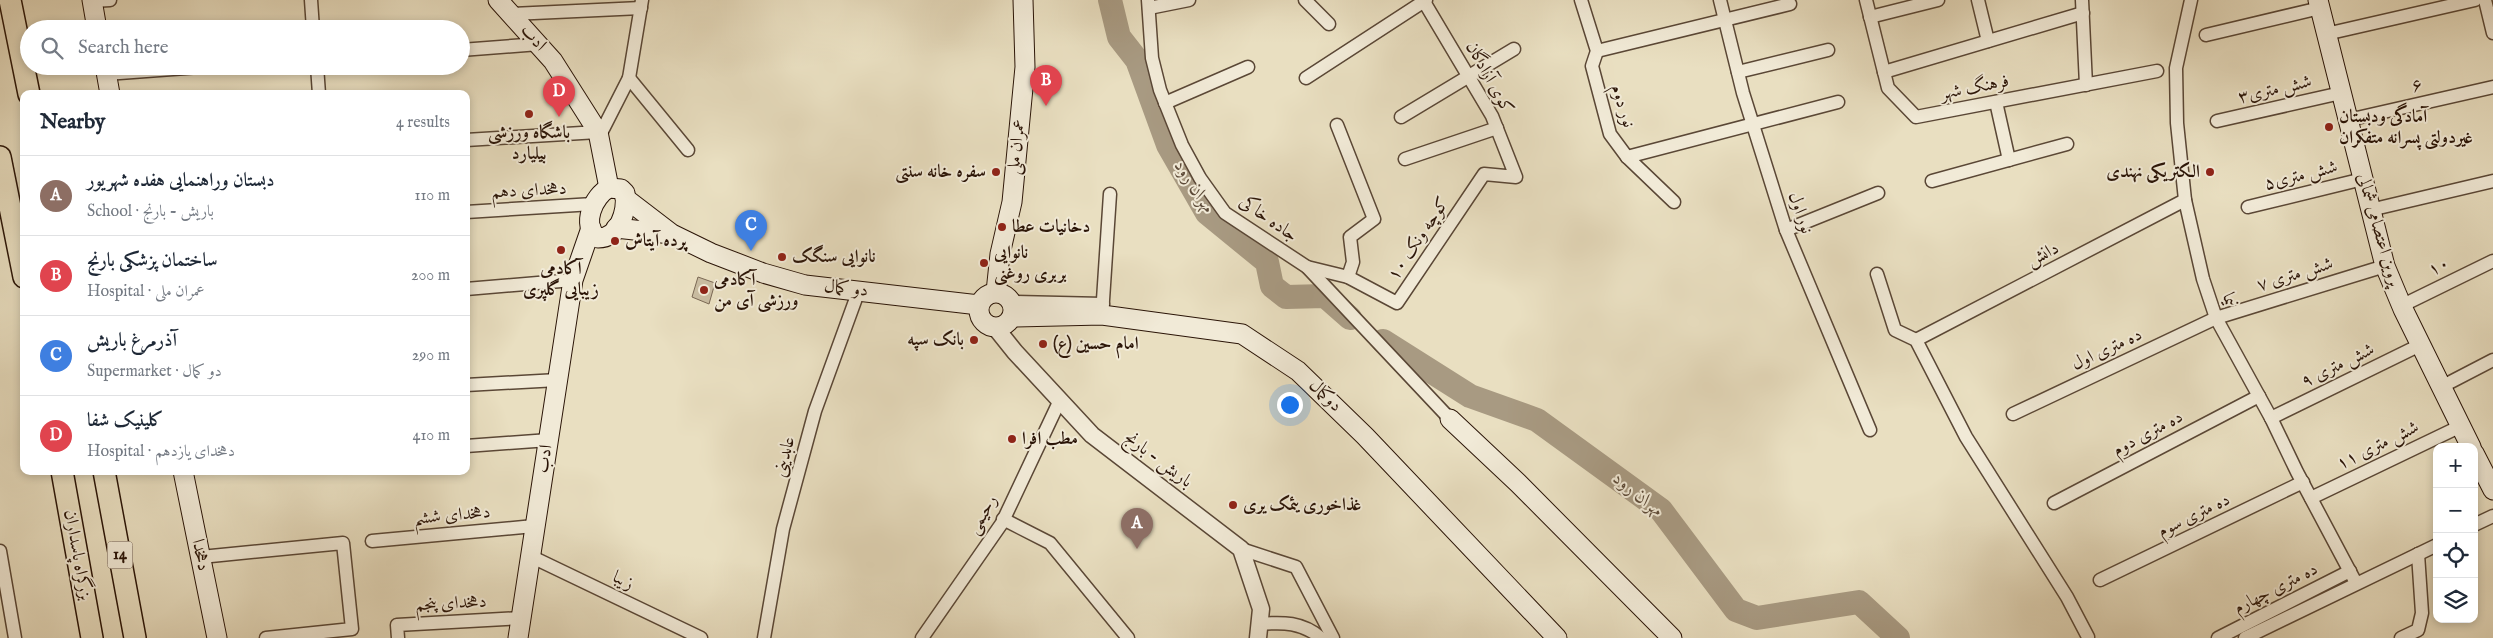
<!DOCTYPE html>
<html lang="en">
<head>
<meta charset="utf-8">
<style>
	:root { --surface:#fff; --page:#f2f2f3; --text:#1f2937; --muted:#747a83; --line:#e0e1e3; --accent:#1a73e8 }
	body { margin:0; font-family:"IM FELL English",Amiri,serif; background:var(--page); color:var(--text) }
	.controls { position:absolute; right:15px; bottom:15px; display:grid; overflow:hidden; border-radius:10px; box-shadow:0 2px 8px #0003 }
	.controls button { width:45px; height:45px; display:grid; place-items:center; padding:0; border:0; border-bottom:1px solid var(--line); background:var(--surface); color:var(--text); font:25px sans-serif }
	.you { position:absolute; left:1289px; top:404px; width:18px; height:18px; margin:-12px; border:4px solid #fff; border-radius:50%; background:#1a73e8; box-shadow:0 0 0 8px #1a73e833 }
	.badge { display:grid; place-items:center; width:32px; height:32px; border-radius:50%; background:var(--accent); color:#fff; font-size:16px; font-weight:700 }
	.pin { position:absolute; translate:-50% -41px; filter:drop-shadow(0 1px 2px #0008) }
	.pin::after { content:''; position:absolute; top:26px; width:18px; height:15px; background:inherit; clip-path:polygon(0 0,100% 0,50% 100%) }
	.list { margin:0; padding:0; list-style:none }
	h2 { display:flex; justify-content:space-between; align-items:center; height:65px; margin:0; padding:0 20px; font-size:21px }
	h2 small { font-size:16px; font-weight:400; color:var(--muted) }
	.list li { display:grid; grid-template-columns:32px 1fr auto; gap:15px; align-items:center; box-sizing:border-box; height:80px; padding:0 20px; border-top:1px solid var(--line) }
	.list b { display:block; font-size:19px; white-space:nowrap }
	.list p { margin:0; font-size:16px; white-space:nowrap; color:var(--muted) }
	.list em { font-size:16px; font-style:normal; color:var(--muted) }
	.icon { flex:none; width:28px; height:28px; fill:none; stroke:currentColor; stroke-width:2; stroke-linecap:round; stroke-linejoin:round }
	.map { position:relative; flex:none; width:2493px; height:638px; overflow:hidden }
	.search { position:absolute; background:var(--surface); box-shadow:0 2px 8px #0003; left:20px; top:20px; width:450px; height:55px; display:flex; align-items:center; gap:12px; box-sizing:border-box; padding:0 18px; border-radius:28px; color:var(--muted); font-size:19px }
	.panel { position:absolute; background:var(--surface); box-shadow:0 2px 8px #0003; left:20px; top:90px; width:450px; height:385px; border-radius:10px }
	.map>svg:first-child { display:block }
	.green { fill:#c9bca1; stroke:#7a6854 }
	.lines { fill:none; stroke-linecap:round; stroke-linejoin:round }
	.river { stroke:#a89a82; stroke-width:24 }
	.minor-casing { stroke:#5a4736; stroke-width:15 }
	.tertiary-casing { stroke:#5a4736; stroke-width:19 }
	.secondary-casing { stroke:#2a1407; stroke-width:21 }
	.trunk-casing { stroke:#2a1407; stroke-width:24 }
	.minor { stroke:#f1ead7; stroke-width:12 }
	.tertiary { stroke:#f1ead7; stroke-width:16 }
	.secondary { stroke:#f1ead7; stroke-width:19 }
	.trunk { stroke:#e9dfc1; stroke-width:21 }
	.poi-dot { fill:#8f2418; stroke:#f1ead7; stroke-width:2 }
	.labels { text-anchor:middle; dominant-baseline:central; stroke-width:4; stroke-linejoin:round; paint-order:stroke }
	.shield { fill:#f1ead7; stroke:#665445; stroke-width:1 }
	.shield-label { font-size:16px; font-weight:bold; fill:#2a1407 }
	.street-label { font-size:18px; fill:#2a1407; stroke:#f1ead7 }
	.poi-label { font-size:18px; font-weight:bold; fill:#2a1407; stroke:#f1ead7; text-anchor:start }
	.water-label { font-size:19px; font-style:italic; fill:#5c4a38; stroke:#f1ead7 }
</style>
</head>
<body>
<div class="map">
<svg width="2493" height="638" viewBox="0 0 2493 638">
	<rect width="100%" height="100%" fill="#e9dfc1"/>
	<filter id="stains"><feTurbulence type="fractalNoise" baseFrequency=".004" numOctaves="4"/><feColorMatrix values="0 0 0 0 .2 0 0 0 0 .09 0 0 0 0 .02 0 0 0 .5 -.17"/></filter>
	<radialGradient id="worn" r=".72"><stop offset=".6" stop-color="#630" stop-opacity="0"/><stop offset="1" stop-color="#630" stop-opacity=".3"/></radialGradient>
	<polygon class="green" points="698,277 715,283 709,304 692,297"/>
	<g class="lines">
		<g class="river">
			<polyline points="1110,0 1119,37 1137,60 1168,145 1207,213 1267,262 1272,286 1286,297 1325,296 1350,318"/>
			<polyline points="1383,341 1470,396 1537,420 1661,510 1736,610 1757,618 1859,602 1898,638"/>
		</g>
		<defs>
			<g id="minor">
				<polyline points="311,0 313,29"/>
				<polyline points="1148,0 1152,58 1160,90 1182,145 1200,178 1225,213 1307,267 1450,419"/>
				<polyline points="1305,0 1329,24"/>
				<polyline points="1581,0 1597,51 1592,66 1610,134 1627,157 1674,202"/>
				<polyline points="1720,0 1743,93 1786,230 1870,430"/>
				<polyline points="1866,0 1888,88 1916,117 2157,71"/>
				<polyline points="1978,0 1988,41"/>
				<polyline points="2082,0 2086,85"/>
				<polyline points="2191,0 2176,68 2177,123 2185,200 2203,279 2216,318 2271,418 2297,472 2356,583"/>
				<polyline points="2485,0 2493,33"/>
				<polyline points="92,1 110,0"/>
				<polyline points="1149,8 1189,0"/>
				<polyline points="512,14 641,8"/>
				<polyline points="1870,17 1938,0"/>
				<polyline points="2326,34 2475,0"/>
				<polyline points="2206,35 2320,8"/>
				<polyline points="461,50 539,44"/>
				<polyline points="1597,51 1790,4"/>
				<polyline points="317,66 319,94"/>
				<polyline points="1738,72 1828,50"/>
				<polyline points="1884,72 2083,13"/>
				<polyline points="106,74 213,66"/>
				<polyline points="629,78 688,150"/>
				<polyline points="1306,78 1426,0"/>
				<polyline points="1996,102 2009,160"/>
				<polyline points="1165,103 1248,67"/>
				<polyline points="1401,117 1514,49"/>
				<polyline points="2348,120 2493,87"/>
				<polyline points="2217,121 2341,93"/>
				<polyline points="1337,125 1374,219 1350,237 1353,262 1348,277"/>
				<polyline points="600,135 629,78 642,0"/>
				<polyline points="466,140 598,132"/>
				<polyline points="1627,157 1838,102"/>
				<polyline points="1405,159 1497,128"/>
				<polyline points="1932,181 2067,144"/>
				<polyline points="2248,207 2363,179"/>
				<polyline points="2370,210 2493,181"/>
				<polyline points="466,212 593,204"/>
				<polyline points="1786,230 1878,193"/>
				<polyline points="1307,267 1348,277 1397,303 1484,174 1516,177 1492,116 1423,0"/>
				<polyline points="1877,274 1895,330 1916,340 1966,437 2067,597 2088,637"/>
				<polyline points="466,289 573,280"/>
				<polyline points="1011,302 1103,304"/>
				<polyline points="2401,306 2493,261"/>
				<polyline points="1102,315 1110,194"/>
				<polyline points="1916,340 2185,200"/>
				<polyline points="466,385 558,380"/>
				<polyline points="2441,387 2493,360"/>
				<polyline points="2013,414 2216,318 2385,266"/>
				<polyline points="2271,418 2420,345"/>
				<polyline points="466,446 549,440"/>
				<polyline points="2311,498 2461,426"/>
				<polyline points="2054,503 2259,396"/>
				<polyline points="1003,519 1050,543 1128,638"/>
				<polyline points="2474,525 2493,516"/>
				<polyline points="372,541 534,526"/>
				<polyline points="1241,549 1296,567 1333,638"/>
				<polyline points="0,551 15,638"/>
				<polyline points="530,556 701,638"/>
				<polyline points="201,557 343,543 352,629 266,638"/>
				<polyline points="2100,580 2303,482"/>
				<path d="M 1260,624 C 1283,622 1302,622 1321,638"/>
				<polyline points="398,638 397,625 521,618"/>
				<polyline points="764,638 783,529 815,411 859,290"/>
				<polyline points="922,638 1002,523 1060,400"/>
				<polyline points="2218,638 2350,571"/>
				<polyline points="2245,638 2437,545"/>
				<polyline points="2401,638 2418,630 2422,613 2418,554"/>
			</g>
			<polyline id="tertiary" points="995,327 1015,352 1092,435 1241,549 1261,609 1258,638"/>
			<g id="secondary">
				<polyline points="92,0 97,29"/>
				<polyline points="498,0 553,61 598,132 609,188"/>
				<polyline points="2318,0 2385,266 2403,309 2471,447"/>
				<polyline points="105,66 110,94"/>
				<path d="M 609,188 L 621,189 L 625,193 C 627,211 620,238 598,238 C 580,226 594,195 609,188 Z"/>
				<polyline points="625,198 672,234 711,253 763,273 805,285 979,305"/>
				<polyline points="616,228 671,234"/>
				<polyline points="996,292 1000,254 1012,202 1025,67 1023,0"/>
				<circle cx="996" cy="310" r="17"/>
				<polyline points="1012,317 1102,315 1242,334 1298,371 1365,436 1557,638"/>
				<polyline points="1450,419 1518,483 1672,638"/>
				<polyline points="2474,453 2493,490"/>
				<polyline points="183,471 217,638"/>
				<polyline points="518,638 573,280 591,228"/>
			</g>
			<g id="trunk">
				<polyline points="10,0 29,94"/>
				<polyline points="0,157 24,277"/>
				<polyline points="62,471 92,638"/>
				<polyline points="104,471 135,638"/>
			</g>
		</defs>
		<use href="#minor" class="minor-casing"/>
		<use href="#tertiary" class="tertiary-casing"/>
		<use href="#secondary" class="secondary-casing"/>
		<use href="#trunk" class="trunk-casing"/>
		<use href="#minor" class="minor"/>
		<use href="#tertiary" class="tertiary"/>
		<use href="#secondary" class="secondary"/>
		<use href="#trunk" class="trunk"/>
	</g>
	<g class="poi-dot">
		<circle cx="529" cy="114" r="5"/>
		<circle cx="2329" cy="127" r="5"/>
		<circle cx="996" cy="172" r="5"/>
		<circle cx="2210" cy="172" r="5"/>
		<circle cx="1002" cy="227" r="5"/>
		<circle cx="615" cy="241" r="5"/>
		<circle cx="561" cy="250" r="5"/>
		<circle cx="782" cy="257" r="5"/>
		<circle cx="984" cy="263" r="5"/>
		<circle cx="704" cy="290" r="5"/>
		<circle cx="974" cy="340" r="5"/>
		<circle cx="1043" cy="344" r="5"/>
		<circle cx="1012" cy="439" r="5"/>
		<circle cx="1233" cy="505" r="5"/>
	</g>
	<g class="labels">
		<rect class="shield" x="107.5" y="541.5" width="25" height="27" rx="4"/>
		<g class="shield-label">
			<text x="120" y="555">14</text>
		</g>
		<g class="street-label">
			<text transform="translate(533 38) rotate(48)">ادب</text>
			<text transform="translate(1489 78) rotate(61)">کوی آزادگان</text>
			<text transform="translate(2417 86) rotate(-13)">۶</text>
			<text transform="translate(1975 88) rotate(-11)">فرهنگ شهر</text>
			<text transform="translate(2275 90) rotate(-13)">شش متری۳</text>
			<text transform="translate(1622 106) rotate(72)">نور دوم</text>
			<text transform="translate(1017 147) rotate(-84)">عمران ملی</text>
			<text transform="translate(2301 176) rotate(-14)">۵شش متری</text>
			<text transform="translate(529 191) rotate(-3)">دهخدای دهم</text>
			<text transform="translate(1800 213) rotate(71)">نور اول</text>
			<text transform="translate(1268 219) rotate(35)">جاده خاکی</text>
			<text transform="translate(2378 230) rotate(74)">پروین اعتصامی شمالی</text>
			<text transform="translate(1419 239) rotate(-56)">کوچه ونک ۱۰</text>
			<text transform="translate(2043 255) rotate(-27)">دانش</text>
			<text transform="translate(2439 267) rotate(-26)">۱۰</text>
			<text transform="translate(2295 275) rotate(-17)">۷ شش متری</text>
			<text transform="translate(846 289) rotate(6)">دو کمال</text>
			<text transform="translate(2229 300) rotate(69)">نیما</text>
			<text transform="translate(2107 350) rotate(-25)">ده متری اول</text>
			<text transform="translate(2338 366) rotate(-26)">۹ شش متری</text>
			<text transform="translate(1325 396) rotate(44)">دوکمال</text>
			<text transform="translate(2148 434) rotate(-28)">ده متری دوم</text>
			<text transform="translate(2378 446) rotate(-26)">۱۱ شش متری</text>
			<text transform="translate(785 457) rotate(-75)">عابدینی</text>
			<text transform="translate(545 459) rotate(-81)">ادب</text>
			<text transform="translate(1158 460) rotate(37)">باریش - بارنج</text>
			<text transform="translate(983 515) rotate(-60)">رحیمی</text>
			<text transform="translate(452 516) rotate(-5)">دهخدای ششم</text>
			<text transform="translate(2194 516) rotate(-26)">ده متری سوم</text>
			<text transform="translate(77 555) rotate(80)">بزرگراه پاسداران</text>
			<text transform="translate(200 555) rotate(78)">دهخدا</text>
			<text transform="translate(623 581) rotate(26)">زیبا</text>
			<text transform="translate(2276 589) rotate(-27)">ده متری چهارم</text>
			<text transform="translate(451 604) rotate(-3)">دهخدای پنجم</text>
		</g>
		<g class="poi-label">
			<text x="2339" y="117">آمادگی ودبستان<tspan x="2339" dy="21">غیردولتی پسرانه متفکران</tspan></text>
			<text x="529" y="133" text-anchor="middle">باشگاه ورزشی<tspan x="529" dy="21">بیلیارد</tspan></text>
			<text x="986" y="172" text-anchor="end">سفره خانه سنتی</text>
			<text x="2200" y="172" text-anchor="end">الکتریکی نهندی</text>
			<text x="1012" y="227">دخانیات عطا</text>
			<text x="625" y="241">پرده‌ آیتاش</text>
			<text x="994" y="253">نانوایی<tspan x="994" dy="21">بربری روغنی</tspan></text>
			<text x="792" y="257">نانوایی سنگک</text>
			<text x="561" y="269" text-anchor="middle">آکادمی<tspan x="561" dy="21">زیبایی گلپری</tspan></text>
			<text x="714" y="280">آکادمی<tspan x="714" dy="21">ورزشی آی من</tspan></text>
			<text x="964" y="340" text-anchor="end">بانک سپه</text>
			<text x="1053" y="344">امام حسین (ع)</text>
			<text x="1022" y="439">مطب افرا</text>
			<text x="1243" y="505">غذاخوری یئمک یری</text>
		</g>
		<g class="water-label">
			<text transform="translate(1194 187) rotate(57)">مهران رود</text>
			<text transform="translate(1638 495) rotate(39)">مهران رود</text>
		</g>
	</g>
	<rect width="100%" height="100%" filter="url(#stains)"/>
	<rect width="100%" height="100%" fill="url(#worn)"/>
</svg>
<div class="controls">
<button>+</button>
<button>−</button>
<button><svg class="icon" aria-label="locate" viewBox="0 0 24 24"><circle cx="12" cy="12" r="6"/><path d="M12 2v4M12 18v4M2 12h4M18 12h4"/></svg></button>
<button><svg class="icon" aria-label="layers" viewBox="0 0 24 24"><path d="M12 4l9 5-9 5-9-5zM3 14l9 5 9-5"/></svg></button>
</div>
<div class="you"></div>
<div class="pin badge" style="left:1137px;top:549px;background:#8d6e63">A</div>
<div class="pin badge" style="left:1046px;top:106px;background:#e0444e">B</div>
<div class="pin badge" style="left:751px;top:251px;background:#3f7fe0">C</div>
<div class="pin badge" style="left:559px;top:117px;background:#e0444e">D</div>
<div class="search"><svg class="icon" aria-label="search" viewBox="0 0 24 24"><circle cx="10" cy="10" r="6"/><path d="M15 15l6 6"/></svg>Search here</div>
<section class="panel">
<h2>Nearby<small>4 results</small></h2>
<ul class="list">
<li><span class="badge" style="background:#8d6e63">A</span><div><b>دبستان وراهنمایی هفده شهریور</b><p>School · باریش - بارنج</p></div><em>110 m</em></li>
<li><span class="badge" style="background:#e0444e">B</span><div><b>ساختمان پزشکی بارنج</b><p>Hospital · عمران ملی</p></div><em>200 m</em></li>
<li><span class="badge" style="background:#3f7fe0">C</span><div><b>آذرمرغ باریش</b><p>Supermarket · دو کمال</p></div><em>290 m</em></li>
<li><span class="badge" style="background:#e0444e">D</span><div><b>کلینیک شفا</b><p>Hospital · دهخدای یازدهم</p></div><em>410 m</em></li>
</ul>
</section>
</div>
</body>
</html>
